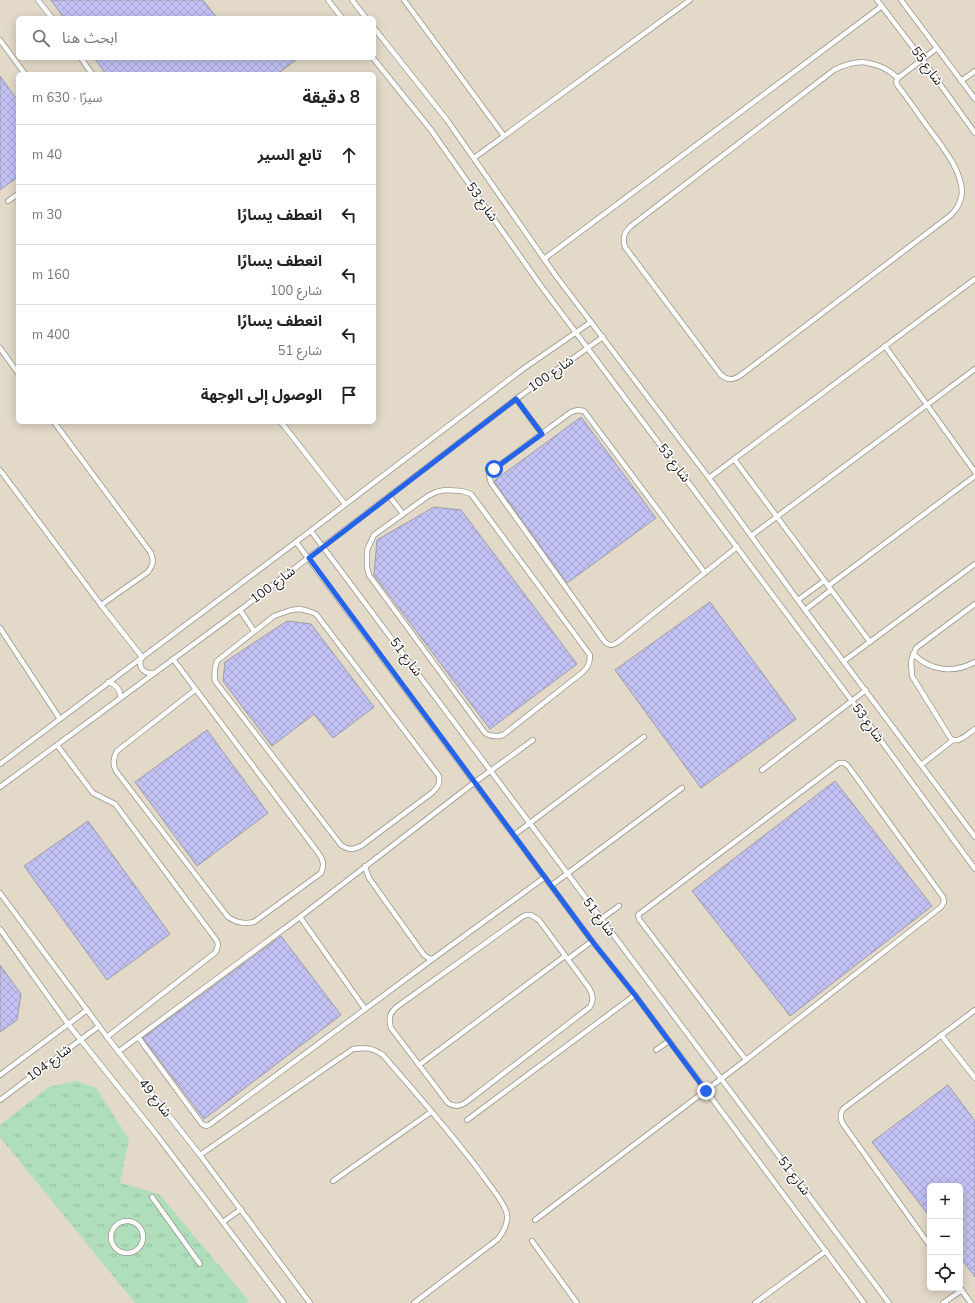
<!DOCTYPE html>
<html lang="ar">
<head>
<meta charset="utf-8">
<style>
	:root { --surface:#fff; --page:#f2f2f2; --text:#222; --muted:#767676; --line:#e0e0e0 }
	body { margin:0; font-family:"Nunito Sans","Noto Sans Arabic",sans-serif; background:var(--page); color:var(--text); direction:rtl }
	.controls { position:absolute; right:12px; bottom:12px; display:grid; overflow:hidden; border-radius:6px; box-shadow:0 2px 10px #0003 }
	.controls button { width:36px; height:36px; display:grid; place-items:center; padding:0; border:0; border-bottom:1px solid var(--line); background:var(--surface); color:var(--text); font:20px sans-serif }
	.stop { position:absolute; width:12px; height:12px; margin:-9px; border:3px solid #2563eb; border-radius:50%; background:#fff }
	.stop.end { background:#2563eb; border-color:#fff; box-shadow:0 1px 4px #0008 }
	.list { margin:0; padding:0; list-style:none }
	h2 { display:flex; justify-content:space-between; align-items:center; height:52px; margin:0; padding:0 16px; font-size:17px }
	h2 small { font-size:13px; font-weight:400; color:var(--muted) }
	.list li { display:grid; grid-template-columns:26px 1fr auto; gap:12px; align-items:center; box-sizing:border-box; height:60px; padding:0 16px; border-top:1px solid var(--line) }
	.list b { display:block; font-size:15px; white-space:nowrap }
	.list p { margin:0; font-size:13px; white-space:nowrap; color:var(--muted) }
	.list em { font-size:13px; font-style:normal; color:var(--muted) }
	.icon { flex:none; width:22px; height:22px; fill:none; stroke:currentColor; stroke-width:2; stroke-linecap:round; stroke-linejoin:round }
	.map { position:relative; flex:none; width:975px; height:1303px; overflow:hidden; direction:ltr }
	.search { position:absolute; background:var(--surface); box-shadow:0 2px 10px #0003; left:16px; top:16px; width:360px; height:44px; display:flex; align-items:center; gap:10px; box-sizing:border-box; padding:0 14px; border-radius:6px; color:var(--muted); font-size:15px }
	.panel { position:absolute; background:var(--surface); box-shadow:0 2px 10px #0003; left:16px; top:72px; width:360px; height:352px; border-radius:6px; direction:rtl }
	.map>svg:first-child { display:block }
	.built { fill:#e2d9c8; fill-rule:evenodd }
	.grass { fill:url(#grass-tufts) }
	.building { fill:url(#building-cross-hatch); stroke:#9c9ca6 }
	.lines { fill:none; stroke-linecap:round; stroke-linejoin:round }
	.lane-casing { stroke:#9a958c; stroke-width:6 }
	.lane { stroke:#fff; stroke-width:4.5 }
	.route { stroke:#2563eb; stroke-width:5 }
	.labels { text-anchor:middle; dominant-baseline:central; stroke-width:3; stroke-linejoin:round; paint-order:stroke }
	.street-label { font-size:13px; fill:#1e1c19; stroke:#fff }
</style>
</head>
<body>
<div class="map">
<svg width="975" height="1303" viewBox="0 0 975 1303">
	<defs>
		<pattern id="grass-tufts" width="24" height="20" patternUnits="userSpaceOnUse"><rect width="24" height="20" fill="#afdebb"/><path d="M3 7l-1-3M5 7V3M7 7l1-3M15 17l-1-3M17 17v-4M19 17l1-3" fill="none" stroke="#96bea0"/></pattern>
		<pattern id="building-cross-hatch" width="8" height="8" patternUnits="userSpaceOnUse"><rect width="8" height="8" fill="#c3c2f5"/><path d="M0 0l8 8M0 8l8-8" fill="none" stroke="#a7a6d1"/></pattern>
	</defs>
	<rect width="100%" height="100%" fill="#ebe5db"/>
	<path class="built" d="M 0,0 L 975,0 L 975,1303 L 0,1303 ZM 18,18 L 374,18 L 374,58 L 18,58 ZM 18,74 L 374,74 L 374,422 L 18,422 ZM 930,1186 L 960,1186 L 960,1288 L 930,1288 Z"/>
	<polygon class="grass" points="76,1081 96,1088 129,1139 120,1183 159,1194 249,1301 246,1303 135,1303 0,1137 0,1125 49,1087"/>
	<g class="building">
		<polygon points="51,0 203,0 217,18 64,18"/>
		<polygon points="94,58 299,58 277,74 106,74"/>
		<polygon points="0,76 18,101 18,177 0,190"/>
		<polygon points="581,417 656,518 567,583 494,481"/>
		<polygon points="434,507 461,510 577,664 490,729 374,575 377,540"/>
		<polygon points="710,602 796,719 701,788 615,670"/>
		<polygon points="287,621 311,624 374,707 333,738 314,714 272,746 223,681 225,662"/>
		<polygon points="207,730 268,813 197,866 135,782"/>
		<polygon points="835,781 932,906 790,1016 692,891"/>
		<polygon points="88,821 170,934 107,980 24,866"/>
		<polygon points="281,936 341,1015 204,1119 143,1038"/>
		<polygon points="0,965 21,994 17,1020 0,1032"/>
		<polygon points="948,1085 975,1121 975,1277 960,1257 960,1186 930,1186 930,1217 872,1142"/>
	</g>
	<g class="lines">
		<defs>
			<g id="lane">
				<polyline points="38,0 52,18"/>
				<polyline points="328,0 342,18"/>
				<polyline points="352,0 366,18"/>
				<polyline points="404,0 504,136"/>
				<polyline points="877,0 922,59 975,133"/>
				<polyline points="901,0 975,99"/>
				<polyline points="374,28 447,120 556,276 709,478 805,610 975,837"/>
				<polyline points="0,40 25,74"/>
				<polyline points="81,58 92,74"/>
				<polyline points="373,58 431,130 541,286 852,701 975,869"/>
				<path d="M 862,62 C 877,64 887,68 898,78 L 896,82 L 898,86 C 908,99 917,112 927,126 C 940,144 962,169 962,193 C 961,202 957,209 951,215 L 741,375 C 734,380 728,381 721,375 L 625,247 C 622,238 624,232 631,226 L 834,70 C 843,65 851,63 862,62 Z"/>
				<polyline points="898,78 937,48"/>
				<polyline points="961,81 975,71"/>
				<polyline points="474,158 690,0"/>
				<polyline points="8,201 18,194"/>
				<polyline points="544,259 882,6"/>
				<polyline points="885,346 975,472"/>
				<polyline points="0,348 18,373"/>
				<polyline points="516,399 542,434"/>
				<path d="M 54,422 L 151,553 C 154,561 153,566 148,572 L 101,605"/>
				<polyline points="281,422 345,504"/>
				<polyline points="734,459 870,642"/>
				<path d="M 0,470 L 101,605 L 142,657 C 137,666 143,674 153,673"/>
				<polyline points="709,478 975,279"/>
				<path d="M 445,490 L 462,491 L 471,494 L 590,655 C 590,663 588,667 583,672 L 503,735 C 496,737 491,737 485,733 L 369,575 L 367,567 L 367,550 L 374,535 L 428,496 L 436,492 Z"/>
				<polyline points="390,497 403,514"/>
				<polyline points="311,531 889,1303"/>
				<polyline points="751,536 975,369"/>
				<polyline points="296,542 592,941 635,995 864,1303"/>
				<path d="M 705,573 L 584,411 L 578,410 L 571,412 L 494,469 L 489,475 L 491,483 L 605,642 C 610,647 614,645 618,642 L 737,547"/>
				<polyline points="828,586 975,476"/>
				<polyline points="798,600 824,581"/>
				<path d="M 975,604 L 916,648 L 911,661 L 912,676 L 951,739 C 959,744 968,733 975,729"/>
				<path d="M 300,609 L 308,611 L 316,614 L 439,776 C 440,783 438,787 433,792 L 361,846 C 353,850 348,850 341,845 L 215,681 C 214,673 214,668 217,661 L 274,616 L 291,610 Z"/>
				<polyline points="240,610 254,631"/>
				<polyline points="805,610 831,590"/>
				<polyline points="0,628 60,719"/>
				<path d="M 913,654 C 931,671 953,674 975,662"/>
				<path d="M 173,659 L 319,854 C 324,861 324,866 321,873 L 254,922 C 244,924 237,923 228,917 L 116,771 C 112,764 113,758 117,751 L 195,690"/>
				<polyline points="844,661 975,564"/>
				<path d="M 108,682 C 116,684 121,690 120,698"/>
				<polyline points="57,745 93,793 115,804 217,941 218,945 216,952 107,1037"/>
				<polygon points="839,763 844,763 848,766 943,897 944,902 941,907 746,1060 639,919 638,915"/>
				<polyline points="0,764 296,542 523,369 591,322"/>
				<polyline points="921,765 953,740"/>
				<polyline points="762,770 866,690"/>
				<polyline points="0,787 240,610 516,399 603,337"/>
				<polyline points="514,835 644,737"/>
				<polyline points="365,866 366,870 369,878 424,955 430,959 434,958"/>
				<polyline points="552,885 682,788"/>
				<polyline points="0,893 107,1037 200,1155 310,1303"/>
				<path d="M 526,915 L 531,915 L 539,920 L 589,988 C 593,995 594,1000 590,1007 L 465,1103 C 459,1107 454,1107 448,1103 L 391,1028 C 388,1018 390,1012 398,1006 L 522,917 Z"/>
				<polyline points="300,917 365,1009"/>
				<polyline points="601,919 619,906"/>
				<polyline points="0,929 68,1024 156,1134 284,1303"/>
				<polyline points="568,959 592,941"/>
				<polyline points="941,1035 975,1078"/>
				<polyline points="138,1037 202,1124 206,1126 209,1125 434,958 545,877"/>
				<polyline points="656,1050 669,1041"/>
				<polyline points="118,1052 300,917 475,782 533,740"/>
				<polyline points="419,1065 565,956"/>
				<polyline points="0,1075 87,1010"/>
				<polyline points="0,1100 99,1026"/>
				<polyline points="467,1120 635,995"/>
				<path d="M 200,1155 L 353,1049 C 367,1047 372,1048 383,1055 C 418,1096 455,1137 486,1180 C 493,1190 502,1200 506,1211 C 510,1221 504,1231 498,1239 L 414,1303"/>
				<polyline points="333,1181 431,1112"/>
				<polyline points="152,1197 200,1264"/>
				<polyline points="535,1220 746,1060"/>
				<circle cx="127" cy="1237" r="16"/>
				<polyline points="223,1222 241,1209"/>
				<polyline points="532,1241 577,1303"/>
				<path d="M 930,1246 L 843,1124 C 840,1119 840,1114 843,1109 L 975,1010"/>
				<polyline points="960,1288 971,1303"/>
				<polyline points="755,1303 826,1251"/>
				<polyline points="943,1303 962,1290"/>
			</g>
		</defs>
		<use href="#lane" class="lane-casing"/>
		<use href="#lane" class="lane"/>
	</g>
	<g class="lines">
		<polyline class="route" points="494,469 542,434 516,399 309,558 592,941 635,995 706,1091"/>
	</g>
	<g class="labels">
		<g class="street-label">
			<text transform="translate(927 66) rotate(54)">شارع 55</text>
			<text transform="translate(482 202) rotate(55)">شارع 53</text>
			<text transform="translate(551 374) rotate(-35)">شارع 100</text>
			<text transform="translate(674 463) rotate(53)">شارع 53</text>
			<text transform="translate(273 585) rotate(-37)">شارع 100</text>
			<text transform="translate(406 657) rotate(53)">شارع 51</text>
			<text transform="translate(868 723) rotate(54)">شارع 53</text>
			<text transform="translate(599 917) rotate(53)">شارع 51</text>
			<text transform="translate(49 1063) rotate(-37)">شارع 104</text>
			<text transform="translate(155 1098) rotate(52)">شارع 49</text>
			<text transform="translate(794 1176) rotate(53)">شارع 51</text>
		</g>
	</g>
</svg>
<div class="controls">
<button>+</button>
<button>−</button>
<button><svg class="icon" aria-label="locate" viewBox="0 0 24 24"><circle cx="12" cy="12" r="6"/><path d="M12 2v4M12 18v4M2 12h4M18 12h4"/></svg></button>
</div>
<div class="stop" style="left:494px;top:469px"></div>
<div class="stop end" style="left:706px;top:1091px"></div>
<div class="search"><svg class="icon" aria-label="search" viewBox="0 0 24 24"><circle cx="10" cy="10" r="6"/><path d="M15 15l6 6"/></svg>ابحث هنا</div>
<section class="panel">
<h2>8 دقيقة<small>سيرًا · 630 m</small></h2>
<ul class="list">
<li><svg class="icon" aria-label="ahead" viewBox="0 0 24 24"><path d="M12 20V5M6 11l6-6 6 6"/></svg><div><b>تابع السير</b></div><em>40 m</em></li>
<li><svg class="icon" aria-label="left" viewBox="0 0 24 24"><path d="M17 20v-9H6M10 6l-5 5 5 5"/></svg><div><b>انعطف يسارًا</b></div><em>30 m</em></li>
<li><svg class="icon" aria-label="left" viewBox="0 0 24 24"><path d="M17 20v-9H6M10 6l-5 5 5 5"/></svg><div><b>انعطف يسارًا</b><p>شارع 100</p></div><em>160 m</em></li>
<li><svg class="icon" aria-label="left" viewBox="0 0 24 24"><path d="M17 20v-9H6M10 6l-5 5 5 5"/></svg><div><b>انعطف يسارًا</b><p>شارع 51</p></div><em>400 m</em></li>
<li><svg class="icon" aria-label="arrive" viewBox="0 0 24 24"><path d="M6 21V4h12l-3 4 3 4H6"/></svg><div><b>الوصول إلى الوجهة</b></div></li>
</ul>
</section>
</div>
</body>
</html>
